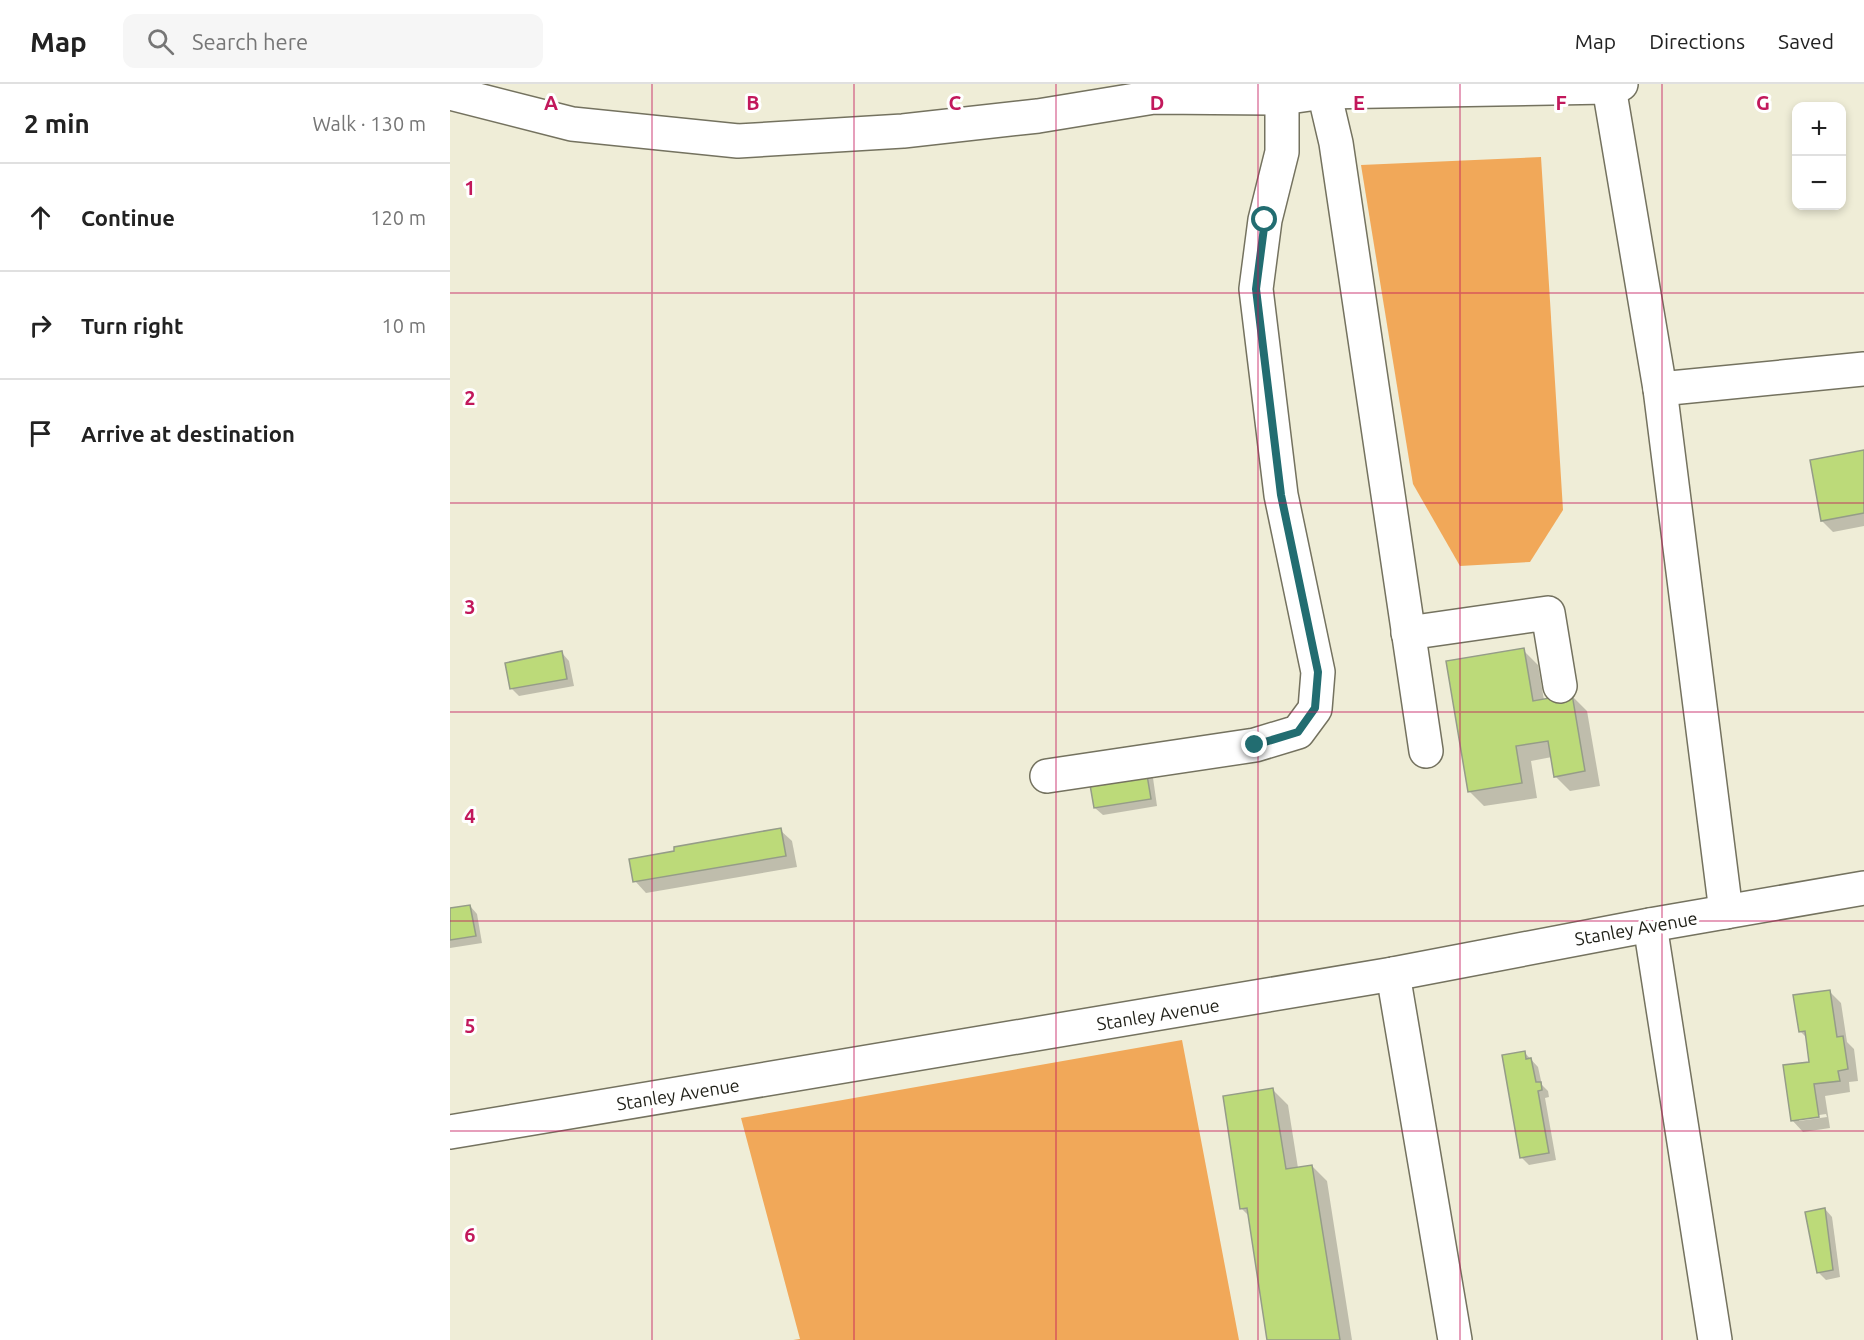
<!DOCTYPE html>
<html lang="en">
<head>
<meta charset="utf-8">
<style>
	:root { --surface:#fff; --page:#f6f6f6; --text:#222; --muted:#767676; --line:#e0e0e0 }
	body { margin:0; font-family:Ubuntu,sans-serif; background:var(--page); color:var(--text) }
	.controls { position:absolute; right:18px; top:18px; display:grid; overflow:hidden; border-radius:12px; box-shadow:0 3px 9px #0003 }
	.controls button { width:54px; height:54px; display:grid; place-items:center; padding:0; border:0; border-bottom:2px solid var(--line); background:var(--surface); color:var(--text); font:30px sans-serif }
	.stop { position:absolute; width:18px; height:18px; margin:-14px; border:4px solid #226d71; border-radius:50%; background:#fff }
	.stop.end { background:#226d71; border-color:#fff; box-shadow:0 2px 6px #0008 }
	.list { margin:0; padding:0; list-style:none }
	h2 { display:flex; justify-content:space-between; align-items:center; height:78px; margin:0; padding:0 24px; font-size:26px }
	h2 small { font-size:20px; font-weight:400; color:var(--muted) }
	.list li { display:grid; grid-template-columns:39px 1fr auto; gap:18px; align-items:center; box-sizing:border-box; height:108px; padding:0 24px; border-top:2px solid var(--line) }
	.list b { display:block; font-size:22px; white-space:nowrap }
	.list em { font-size:20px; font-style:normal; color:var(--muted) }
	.icon { flex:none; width:33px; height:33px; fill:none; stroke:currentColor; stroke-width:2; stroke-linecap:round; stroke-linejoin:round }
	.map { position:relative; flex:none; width:1414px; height:1256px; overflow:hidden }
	header { display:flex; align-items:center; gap:36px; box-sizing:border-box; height:84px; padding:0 30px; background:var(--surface); border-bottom:2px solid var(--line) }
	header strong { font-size:28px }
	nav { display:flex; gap:33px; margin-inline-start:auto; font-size:21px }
	.search { width:420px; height:54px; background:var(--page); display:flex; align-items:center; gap:15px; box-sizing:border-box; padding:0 21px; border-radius:12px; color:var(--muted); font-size:22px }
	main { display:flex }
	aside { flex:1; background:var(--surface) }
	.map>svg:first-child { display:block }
	.forest { fill:#f1a859 }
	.shadow { fill:#0003; fill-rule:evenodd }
	.building { fill:#bcda79; stroke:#959c88; stroke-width:1.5 }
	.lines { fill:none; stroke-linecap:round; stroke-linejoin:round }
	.minor-casing { stroke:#74725f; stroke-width:36 }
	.major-casing { stroke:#74725f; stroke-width:36 }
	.minor { stroke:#fff; stroke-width:33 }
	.major { stroke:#fff; stroke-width:33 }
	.route { stroke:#226d71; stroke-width:8 }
	.grid { fill:none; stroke:#c2185b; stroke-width:1.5; stroke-opacity:0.55 }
	.labels { text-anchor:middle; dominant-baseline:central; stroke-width:6; stroke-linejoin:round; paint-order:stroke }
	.street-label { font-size:18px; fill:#212119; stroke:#fff }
	.grid-label { font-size:20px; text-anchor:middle; font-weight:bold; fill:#c2185b; stroke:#fff; stroke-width:6; stroke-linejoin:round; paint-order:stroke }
</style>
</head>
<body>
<header>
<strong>Map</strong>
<div class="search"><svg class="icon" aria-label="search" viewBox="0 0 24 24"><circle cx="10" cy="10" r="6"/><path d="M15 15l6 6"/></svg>Search here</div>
<nav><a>Map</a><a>Directions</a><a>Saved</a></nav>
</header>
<main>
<aside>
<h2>2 min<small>Walk · 130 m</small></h2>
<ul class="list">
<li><svg class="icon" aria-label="ahead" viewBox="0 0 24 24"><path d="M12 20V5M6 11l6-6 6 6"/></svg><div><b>Continue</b></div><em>120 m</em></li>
<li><svg class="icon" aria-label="right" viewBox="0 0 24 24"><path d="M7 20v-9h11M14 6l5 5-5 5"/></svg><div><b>Turn right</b></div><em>10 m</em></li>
<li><svg class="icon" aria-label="arrive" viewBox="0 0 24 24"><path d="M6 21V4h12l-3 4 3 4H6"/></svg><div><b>Arrive at destination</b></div></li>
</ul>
</aside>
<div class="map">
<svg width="1414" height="1256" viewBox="0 0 1414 1256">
	<rect width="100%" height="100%" fill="#efedd7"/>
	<g class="forest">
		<polygon points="1091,73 1113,426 1080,478 1010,482 963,400 911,81"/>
		<polygon points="732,956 789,1256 343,1256 350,1255 291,1034"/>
	</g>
	<g class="shadow">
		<polygon points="1414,368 1414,442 1383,448 1372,437 1361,377"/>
		<polygon points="1073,566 1088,581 1094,616 1122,612 1137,627 1150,702 1120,707 1105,692 1102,673 1081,677 1087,714 1034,722 1019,707"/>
		<polygon points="112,569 119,577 124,602 69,612 62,605 57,580"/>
		<polygon points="695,687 703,694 707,722 653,731 645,724"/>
		<polygon points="330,746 342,757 347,783 196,809 185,797"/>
		<polygon points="20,822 27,830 32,859 0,864 0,826"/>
		<path d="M 1379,907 L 1391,919 L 1397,958 L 1404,965 L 1408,997 L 1399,998 L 1400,1008 L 1375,1012 L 1380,1044 L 1353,1048 L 1342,1036 L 1361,979 L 1357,954 L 1350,947 ZM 1376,1030 L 1377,1033 L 1349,1037 L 1349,1034 Z"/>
		<polygon points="1074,968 1088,983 1092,1001 1098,1007 1099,1013 1095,1014 1106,1076 1079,1081 1072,1074"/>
		<polygon points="823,1006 838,1021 848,1084 862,1082 877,1097 902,1256 819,1256 800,1133 791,1124"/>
		<polygon points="1375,1125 1382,1133 1390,1193 1376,1196 1368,1188"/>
	</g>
	<g class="building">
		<polygon points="1414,366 1414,429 1371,437 1360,376"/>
		<polygon points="1074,564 1083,617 1122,610 1135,687 1104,693 1098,657 1066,662 1072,699 1018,708 996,577"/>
		<polygon points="112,567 117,595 60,605 55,579"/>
		<polygon points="696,685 701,715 644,724 639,695"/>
		<polygon points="331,744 336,772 183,798 179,775 224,767 224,763"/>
		<polygon points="20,821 26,852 0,856 0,824"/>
		<polygon points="1380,906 1387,953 1393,952 1398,985 1388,987 1390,997 1364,1000 1369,1033 1341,1037 1333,981 1359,978 1355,947 1349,948 1343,911"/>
		<polygon points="1075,967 1076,975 1081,974 1086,998 1091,998 1092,1006 1088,1007 1099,1069 1070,1074 1052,971"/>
		<polygon points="823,1004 836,1085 862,1081 890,1256 817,1256 797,1124 790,1125 773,1012"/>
		<polygon points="1375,1124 1383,1186 1367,1189 1355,1128"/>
	</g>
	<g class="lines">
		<defs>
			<g id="minor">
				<polyline points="1159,3 1210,305 1276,828"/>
				<polyline points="874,8 886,59 976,667"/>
				<polyline points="0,9 122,40 288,57 453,47 588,32 704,13 832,14 874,8 1159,3 1171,0"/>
				<polyline points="1210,305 1414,285"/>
				<polyline points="958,549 1098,529 1110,602"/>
				<polyline points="597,692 805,661 848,648 865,625 868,588 831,411 806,205 815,136 832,68 832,14"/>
				<polyline points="1200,841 1265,1256"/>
				<polyline points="943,890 1005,1256"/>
			</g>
			<polyline id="major" points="0,1048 943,890 1200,841 1414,804"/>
		</defs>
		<use href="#minor" class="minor-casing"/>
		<use href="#major" class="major-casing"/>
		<use href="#minor" class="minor"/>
		<use href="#major" class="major"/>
	</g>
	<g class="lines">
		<polyline class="route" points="805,661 848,648 865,624 868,588 831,411 806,205 815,136"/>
	</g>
	<path class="grid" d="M 202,0 L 202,1256M 404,0 L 404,1256M 606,0 L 606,1256M 808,0 L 808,1256M 1010,0 L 1010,1256M 1212,0 L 1212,1256M 0,209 L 1414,209M 0,419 L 1414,419M 0,628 L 1414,628M 0,837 L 1414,837M 0,1047 L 1414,1047"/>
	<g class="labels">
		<g class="street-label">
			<text transform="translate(1186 844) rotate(-10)">Stanley Avenue</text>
			<text transform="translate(708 930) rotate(-9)">Stanley Avenue</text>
			<text transform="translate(228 1010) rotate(-9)">Stanley Avenue</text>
		</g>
	</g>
	<g class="grid-label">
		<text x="101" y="26">A</text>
		<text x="303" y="26">B</text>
		<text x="505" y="26">C</text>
		<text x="707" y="26">D</text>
		<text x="909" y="26">E</text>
		<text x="1111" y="26">F</text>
		<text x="1313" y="26">G</text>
		<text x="20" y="111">1</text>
		<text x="20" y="321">2</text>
		<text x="20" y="530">3</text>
		<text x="20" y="739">4</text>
		<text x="20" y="949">5</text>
		<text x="20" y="1158">6</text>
	</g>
</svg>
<div class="controls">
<button>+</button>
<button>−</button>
</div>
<div class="stop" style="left:815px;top:136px"></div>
<div class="stop end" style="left:805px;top:661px"></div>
</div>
</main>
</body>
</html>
